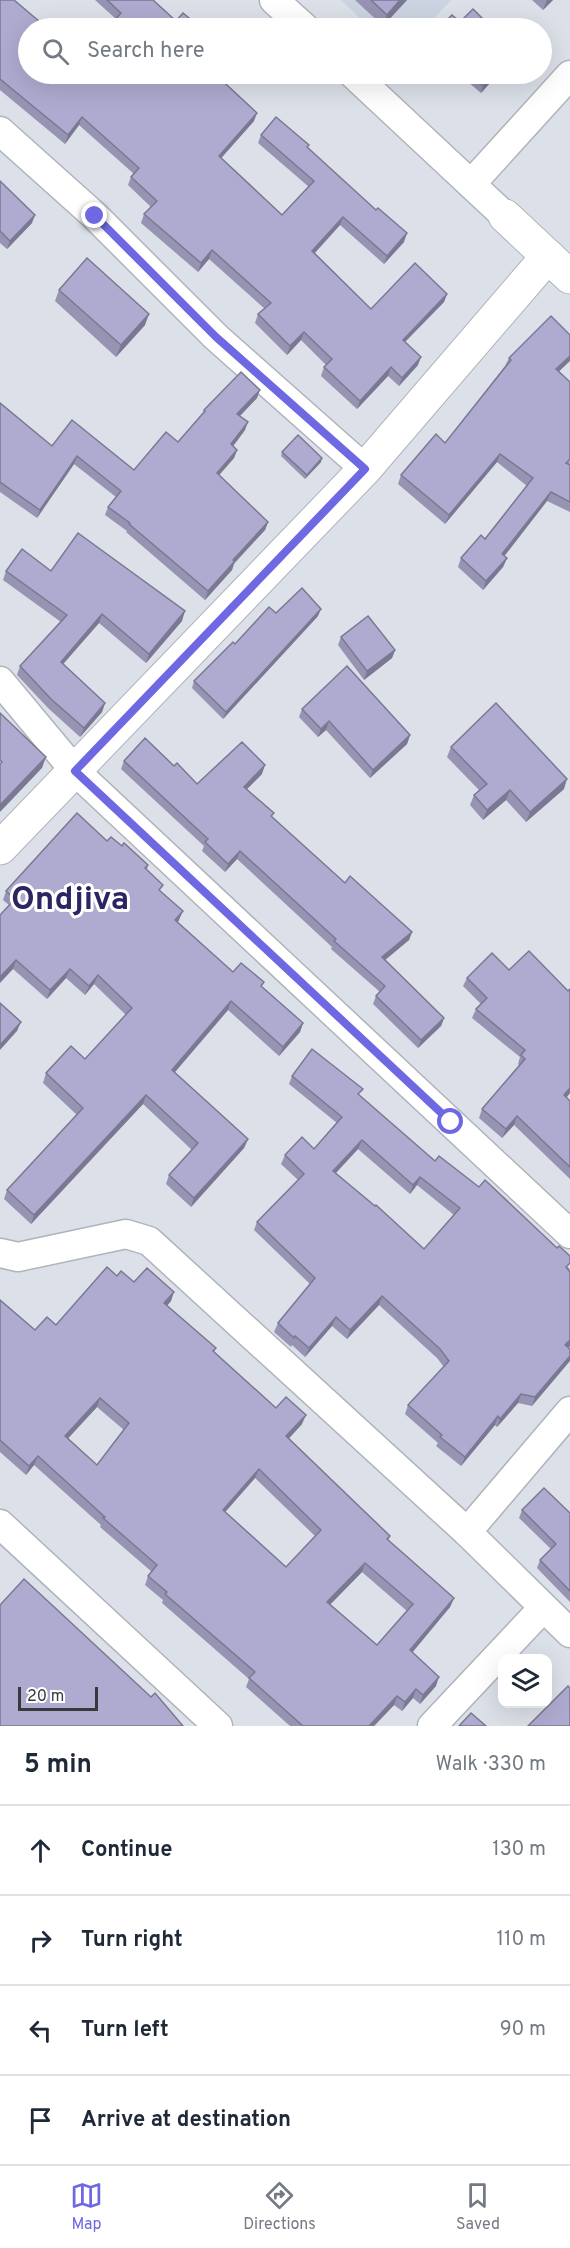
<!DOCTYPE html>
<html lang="en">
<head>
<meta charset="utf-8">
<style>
	:root { --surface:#fff; --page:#f2f2f3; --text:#1f2937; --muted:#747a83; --line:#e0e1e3; --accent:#6e69e3 }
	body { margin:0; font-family:Overpass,sans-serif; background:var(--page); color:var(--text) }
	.controls { position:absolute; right:18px; bottom:18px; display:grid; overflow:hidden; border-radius:12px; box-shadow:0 6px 24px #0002 }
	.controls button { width:54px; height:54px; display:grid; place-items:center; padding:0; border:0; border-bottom:2px solid var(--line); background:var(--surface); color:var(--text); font:30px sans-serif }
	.scale { position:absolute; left:18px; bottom:15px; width:80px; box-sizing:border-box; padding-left:6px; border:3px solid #37393c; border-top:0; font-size:16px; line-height:21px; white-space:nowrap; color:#37393c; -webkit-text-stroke:4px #fff; paint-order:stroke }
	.stop { position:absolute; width:18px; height:18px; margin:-14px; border:4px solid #6e69e3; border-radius:50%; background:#fff }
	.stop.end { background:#6e69e3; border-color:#fff; box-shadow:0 2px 6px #0008 }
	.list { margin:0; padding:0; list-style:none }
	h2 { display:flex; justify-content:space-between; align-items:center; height:78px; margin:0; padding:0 24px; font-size:26px }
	h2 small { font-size:20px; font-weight:400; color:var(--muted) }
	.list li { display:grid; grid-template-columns:39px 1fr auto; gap:18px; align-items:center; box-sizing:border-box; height:90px; padding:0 24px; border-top:2px solid var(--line) }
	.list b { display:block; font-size:22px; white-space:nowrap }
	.list em { font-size:20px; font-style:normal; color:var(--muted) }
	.icon { flex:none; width:33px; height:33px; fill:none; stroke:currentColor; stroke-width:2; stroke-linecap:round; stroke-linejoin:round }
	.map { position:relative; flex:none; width:570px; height:1726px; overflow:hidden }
	.search { position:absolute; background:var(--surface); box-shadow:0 6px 24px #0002; left:18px; right:18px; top:18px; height:66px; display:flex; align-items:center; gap:15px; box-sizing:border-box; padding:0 21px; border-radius:33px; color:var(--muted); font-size:22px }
	.sheet { height:438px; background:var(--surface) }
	nav { display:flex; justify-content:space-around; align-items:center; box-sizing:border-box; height:84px; border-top:2px solid var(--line); background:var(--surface); font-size:16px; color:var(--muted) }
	nav a { display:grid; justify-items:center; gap:3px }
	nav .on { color:var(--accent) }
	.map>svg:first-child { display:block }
	.built { fill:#ccd4e2 }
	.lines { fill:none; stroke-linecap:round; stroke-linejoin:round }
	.street-casing { stroke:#afb4bb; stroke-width:31 }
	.secondary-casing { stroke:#afb4bb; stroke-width:35 }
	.street { stroke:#fff; stroke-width:28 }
	.secondary { stroke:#fff; stroke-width:33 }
	.wall { fill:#9693b3; fill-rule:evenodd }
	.shaded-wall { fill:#7a7892 }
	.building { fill:#afabd0; stroke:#7a7892; stroke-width:1.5; fill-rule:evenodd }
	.route { stroke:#6e69e3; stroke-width:8 }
	.labels { text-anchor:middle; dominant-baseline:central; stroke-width:6; stroke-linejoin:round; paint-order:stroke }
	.town-label { font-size:33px; font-weight:bold; fill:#292661; stroke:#fff }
</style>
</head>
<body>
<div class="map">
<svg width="570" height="1726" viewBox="0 0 570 1726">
	<rect width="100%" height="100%" fill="#dce0e8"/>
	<polygon class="built" points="341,0 451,0 425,28 370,28"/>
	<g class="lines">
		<defs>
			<g id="street">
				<polyline points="274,0 305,28"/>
				<polyline points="353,74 505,216"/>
				<polyline points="0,131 95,216 216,337 365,469"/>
				<polyline points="471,184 570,75"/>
				<polyline points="0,681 75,771 570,1234"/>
				<polyline points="0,1253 18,1257 126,1234 149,1241 467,1532 570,1633"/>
				<polyline points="0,1524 218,1726"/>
				<polyline points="467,1532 570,1411"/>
				<polyline points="432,1726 543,1608"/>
			</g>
			<g id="secondary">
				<polyline points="505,216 570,277"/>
				<polyline points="0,848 365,469 548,256"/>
			</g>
		</defs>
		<use href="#street" class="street-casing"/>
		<use href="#secondary" class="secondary-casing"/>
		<use href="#street" class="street"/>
		<use href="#secondary" class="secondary"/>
	</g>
	<g class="wall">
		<polygon points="0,0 28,28 254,121 221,158 282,215 309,187 258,143 261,135 308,148 404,242 384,264 340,225 315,253 371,309 447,294 444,302 405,342 418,365 399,386 388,376 357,409 321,376 324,367 326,365 301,340 287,355 255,323 258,314 265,309 209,259 198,272 141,223 144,214 151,207 128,185 131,177 134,174 79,125 65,144 0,90"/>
		<polygon points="95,0 153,0 176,21 116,19"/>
		<polygon points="355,0 407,0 383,26"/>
		<polygon points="532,0 553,0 543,10"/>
		<polygon points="443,74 498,74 481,93 461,76 454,84"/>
		<polygon points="0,181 32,223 7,249 0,243"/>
		<polygon points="59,290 145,325 116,357 55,301"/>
		<polygon points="509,358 559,372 570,465 570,512 547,501 504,556 507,558 503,567 483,590 458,567 461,558 485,539 527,486 497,462 445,524 398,484 401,475 445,443 505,366"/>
		<polygon points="257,398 240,416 245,430 233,446 237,450 234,458 219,475 268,522 265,530 234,564 232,570 205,600 126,532 127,531 105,515 108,507 116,497 74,464 37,518 0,492 0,403 52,446 134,470 178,442 202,415 204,410"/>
		<polygon points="282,452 321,462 305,479 281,456"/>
		<polygon points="6,571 51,571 182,621 146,663 99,623 63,664 105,703 102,712 80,737 48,708 17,675 20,666 61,622 3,580"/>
		<polygon points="276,613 318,616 223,719 192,688 194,681 235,644"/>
		<polygon points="341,637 395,650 392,658 364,680 338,645"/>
		<polygon points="302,709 410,735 407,744 370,778 326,730 318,737 299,717"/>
		<polygon points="451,747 564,789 526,822 506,800 483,820 470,805 474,795 479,790 447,757"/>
		<polygon points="124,761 174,766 197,784 262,774 247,789 272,817 345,883 412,932 409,940 385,960 444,1018 441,1026 418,1048 373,1004 376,996 380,992 331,949 332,947 237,859 225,872 202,851 204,846 121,769"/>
		<polygon points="107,841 122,846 148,865 147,870 179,920 178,922 233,972 262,987 303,1023 300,1032 279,1056 228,1010 175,1072 248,1139 244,1148 191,1207 166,1184 169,1175 192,1150 143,1104 31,1224 4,1199 7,1190 77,1115 43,1083 46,1073 85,1059 126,1015 94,984 85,995 66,978 47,999 13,969 9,905 3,900 6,891"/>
		<polygon points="509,970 568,991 570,989 570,1093 566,1098 570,1101 570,1179 514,1125 502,1138 479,1118 482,1109 520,1066 518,1064 520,1057 472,1018 476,1009 481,1004 463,986 467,978"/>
		<path d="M 292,1076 L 360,1096 L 435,1161 L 570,1269 L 569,1270 L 570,1272 L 570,1346 L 532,1406 L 518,1403 L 497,1427 L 495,1425 L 461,1466 L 436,1446 L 438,1443 L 405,1414 L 408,1405 L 444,1367 L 437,1358 L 379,1305 L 347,1339 L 332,1326 L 305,1357 L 292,1345 L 291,1347 L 274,1332 L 278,1323 L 310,1284 L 254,1230 L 257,1222 L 298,1180 L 281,1164 L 285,1155 L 314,1149 L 337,1123 L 289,1084 ZM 358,1149 L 410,1194 L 417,1185 L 454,1215 L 424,1249 L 336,1173 Z"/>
		<path d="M 117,1276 L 134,1282 L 171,1301 L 167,1306 L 216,1348 L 214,1352 L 276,1408 L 302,1424 L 289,1438 L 390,1536 L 388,1541 L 454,1598 L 450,1607 L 412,1652 L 436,1686 L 420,1704 L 413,1698 L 402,1711 L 394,1705 L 374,1726 L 290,1726 L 246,1687 L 249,1679 L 162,1603 L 163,1600 L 145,1585 L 148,1576 L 152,1572 L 100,1527 L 101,1525 L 34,1465 L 26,1475 L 0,1452 L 0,1300 L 35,1330 L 56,1325 ZM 97,1407 L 124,1430 L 97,1465 L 68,1438 ZM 255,1478 L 315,1536 L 286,1567 L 225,1512 ZM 362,1572 L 407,1611 L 377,1645 L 330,1604 Z"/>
		<polygon points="522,1510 570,1513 570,1602 537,1568 540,1560 551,1549 519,1518"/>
	</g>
	<g class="shaded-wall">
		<polygon points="400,0 407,0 383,26 387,15"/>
		<polygon points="547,0 553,0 543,10"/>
		<polygon points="460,74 462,74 461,76 454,84 456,77"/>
		<polygon points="494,74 498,74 481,93 483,86"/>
		<polygon points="257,113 254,121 216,164 219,156"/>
		<polygon points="82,117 79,125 65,144 68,135"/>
		<polygon points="35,215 32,223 7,249 10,241"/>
		<polygon points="343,217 340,225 309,259 312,251"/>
		<polygon points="407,233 404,242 384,264 387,256"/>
		<polygon points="212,250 209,259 198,272 201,263"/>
		<polygon points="447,294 444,302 399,348 403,340"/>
		<polygon points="149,314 145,325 116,357 121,345"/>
		<polygon points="304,332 301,340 287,355 290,346"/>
		<polygon points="570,356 570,361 552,378 556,369"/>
		<polygon points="421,357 418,365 399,386 402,378"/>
		<polygon points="391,367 388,376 357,409 360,401"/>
		<polygon points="260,390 257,398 234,422 237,414"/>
		<polygon points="248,422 245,430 228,453 231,444"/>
		<polygon points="237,450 234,458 214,481 217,473"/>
		<polygon points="500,454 497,462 445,524 449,515"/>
		<polygon points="77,456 74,464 37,518 40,510"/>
		<polygon points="322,458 321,462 305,479 307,475"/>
		<polygon points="551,492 547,501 499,563 502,554"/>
		<polygon points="268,522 265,530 234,563 232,570 205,600 208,591 233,560"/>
		<polygon points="507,558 503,567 483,590 486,581"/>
		<polygon points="321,609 318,616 223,719 226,712"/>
		<polygon points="185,611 182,621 146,663 149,654"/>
		<polygon points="102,614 99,623 57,671 61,662"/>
		<polygon points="395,650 392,658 364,680 367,671"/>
		<polygon points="105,703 102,712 80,737 84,728"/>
		<polygon points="329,721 326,730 318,737 321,729"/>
		<polygon points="410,735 407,744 370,778 373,770"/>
		<polygon points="46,757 42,768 0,812 0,805"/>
		<polygon points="265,765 262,774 241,795 244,787"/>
		<polygon points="567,779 564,789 526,822 530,812"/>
		<polygon points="510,790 506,800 483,820 487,810"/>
		<polygon points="240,851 237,859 225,872 228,864"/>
		<polygon points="183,911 179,920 172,929 175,920"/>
		<polygon points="412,932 409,940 379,965 382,957"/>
		<polygon points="16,960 13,969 0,983 0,977"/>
		<polygon points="70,969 66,978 47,999 50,990"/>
		<polygon points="98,975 94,984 85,995 89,986"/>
		<polygon points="231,1001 228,1010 169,1079 172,1070"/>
		<polygon points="444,1018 441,1026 418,1048 421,1040"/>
		<polygon points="21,1022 17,1031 0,1050 0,1045"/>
		<polygon points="303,1023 300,1032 279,1056 283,1047"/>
		<polygon points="570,1088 570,1093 561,1104 564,1095"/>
		<polygon points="146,1095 143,1104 31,1224 34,1215"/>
		<polygon points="517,1116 514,1125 502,1138 506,1129"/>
		<polygon points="248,1139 244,1148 191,1207 194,1198"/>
		<polygon points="362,1140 358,1149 330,1179 333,1171"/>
		<polygon points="420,1177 417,1185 410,1194 413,1185"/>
		<polygon points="174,1292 171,1301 161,1312 164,1303"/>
		<polygon points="382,1296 379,1305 347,1339 350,1330"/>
		<polygon points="336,1317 332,1326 305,1357 309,1348"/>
		<polygon points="570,1340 570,1346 562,1353 565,1345"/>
		<polygon points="570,1356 570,1361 532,1406 535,1397"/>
		<polygon points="521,1394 518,1403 497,1427 500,1419"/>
		<polygon points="100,1398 97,1407 62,1445 65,1436"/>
		<polygon points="306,1415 302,1424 283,1445 286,1436"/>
		<polygon points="498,1416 495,1425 461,1466 465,1457"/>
		<polygon points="38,1456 34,1465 26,1475 29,1466"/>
		<polygon points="259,1469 255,1478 219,1519 223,1510"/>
		<polygon points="365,1563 362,1572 324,1611 327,1602"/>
		<polygon points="454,1598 450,1607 407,1659 410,1650"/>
		<polygon points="439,1677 436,1686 420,1704 423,1695"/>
		<polygon points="416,1689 413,1698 402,1711 405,1702"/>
		<polygon points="397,1696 394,1705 374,1726 369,1726"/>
	</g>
	<g class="building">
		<polygon points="0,0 14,0 47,28 28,28 28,74 215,74 257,113 219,156 282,215 314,181 261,135 276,117 309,145 307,147 376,210 378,208 407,233 387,256 343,217 312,251 371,309 415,263 447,294 403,340 421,357 402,378 391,367 360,401 324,367 332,359 304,332 290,346 258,314 271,303 212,250 201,263 144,214 157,201 131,177 139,168 82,117 68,135 0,79"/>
		<polygon points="107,0 153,0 176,21 183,13 201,28 108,28 121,13"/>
		<polygon points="371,0 400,0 387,15"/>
		<polygon points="473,9 492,28 439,28 452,15 460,22"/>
		<polygon points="73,25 77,28 70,28"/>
		<polygon points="452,74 460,74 456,77"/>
		<polygon points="469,74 494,74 483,86"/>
		<polygon points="0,181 35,215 10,241 0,231"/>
		<polygon points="87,258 149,314 121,345 59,290"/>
		<polygon points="551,316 570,335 570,356 556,369 570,382 570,459 566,463 570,465 570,502 551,492 502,554 507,558 486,581 461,558 481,535 485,539 533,478 500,454 449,515 401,475 436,434 445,443 511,360 509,358"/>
		<polygon points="241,372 260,390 237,414 248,422 231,444 237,450 217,473 268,522 233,560 235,561 208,591 129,524 130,523 108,507 121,491 77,456 40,510 0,482 0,403 52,446 72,420 134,470 166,432 178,442 205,411 204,410"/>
		<polygon points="298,435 322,458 307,475 282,452"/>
		<polygon points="78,533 185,611 149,654 102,614 61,662 105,703 84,728 51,699 20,666 67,615 6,571 22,549 51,571"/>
		<polygon points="302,588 321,609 226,712 194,681 233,642 235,644 269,607 276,613"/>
		<polygon points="368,616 395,650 367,671 341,637"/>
		<polygon points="347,666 410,735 373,770 329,721 321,729 302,709"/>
		<polygon points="496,703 567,779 530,812 510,790 487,810 474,795 487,784 451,747"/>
		<polygon points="0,713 46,757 0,805 0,764 2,762 0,760"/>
		<polygon points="145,738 174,766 177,763 197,784 242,742 265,765 244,787 274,813 271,816 345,883 350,876 412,932 382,957 444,1018 421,1040 376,996 385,986 334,941 336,939 240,851 228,864 205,842 208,839 124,761"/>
		<polygon points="77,813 107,841 111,837 122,846 124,843 148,865 145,868 163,885 159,890 183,911 175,920 233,972 241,963 264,982 261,986 303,1023 283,1047 231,1001 172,1070 248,1139 194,1198 169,1175 198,1143 146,1095 34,1215 7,1190 83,1108 46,1073 71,1046 85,1059 132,1008 98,975 89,986 70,969 50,990 16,960 0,977 0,915 15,899 6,891"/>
		<polygon points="529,951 568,991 570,989 570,1088 564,1095 570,1101 570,1167 517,1116 506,1129 482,1109 525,1059 521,1055 525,1050 476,1009 487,998 467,978 492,953 509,970"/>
		<polygon points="0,1003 21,1022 0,1045"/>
		<path d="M 312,1049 L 363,1089 L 358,1094 L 435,1161 L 439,1156 L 479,1187 L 485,1180 L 557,1248 L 559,1246 L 570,1256 L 570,1263 L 566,1267 L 570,1272 L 570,1340 L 565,1345 L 570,1349 L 570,1356 L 535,1397 L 521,1394 L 500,1419 L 498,1416 L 465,1457 L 440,1437 L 442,1435 L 408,1405 L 449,1361 L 440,1349 L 382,1296 L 350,1330 L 336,1317 L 309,1348 L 295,1336 L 294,1338 L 278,1323 L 315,1278 L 257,1222 L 304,1174 L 285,1155 L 302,1137 L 314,1149 L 342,1117 L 292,1076 ZM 362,1140 L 413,1185 L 420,1177 L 460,1208 L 424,1249 L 376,1205 L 375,1206 L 333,1171 Z"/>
		<path d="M 107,1267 L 117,1276 L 121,1271 L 134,1282 L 147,1268 L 174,1292 L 164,1303 L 216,1348 L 213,1351 L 276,1408 L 286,1397 L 306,1415 L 286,1436 L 390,1536 L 387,1539 L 454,1598 L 410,1650 L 439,1677 L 423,1695 L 416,1689 L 405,1702 L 397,1696 L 369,1726 L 303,1726 L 249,1678 L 255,1672 L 165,1594 L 167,1592 L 148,1576 L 157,1565 L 103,1518 L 105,1517 L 38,1456 L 29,1466 L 0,1440 L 0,1300 L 35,1330 L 47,1317 L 56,1325 ZM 100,1398 L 129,1423 L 97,1465 L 65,1436 ZM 259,1469 L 321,1530 L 286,1567 L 223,1510 ZM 365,1563 L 413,1604 L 377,1645 L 327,1602 Z"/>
		<polygon points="544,1488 570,1513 570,1591 540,1560 556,1544 522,1510"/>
		<polygon points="24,1579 151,1697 155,1693 183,1726 0,1726 0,1605"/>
		<polygon points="568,1686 570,1688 570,1726 528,1726"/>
		<polygon points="471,1713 486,1726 459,1726"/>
	</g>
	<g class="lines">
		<polyline class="route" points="95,216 216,337 365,469 75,771 451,1122"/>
	</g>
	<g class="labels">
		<g class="town-label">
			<text x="70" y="901">Ondjiva</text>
		</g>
	</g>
</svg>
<div class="controls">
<button><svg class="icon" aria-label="layers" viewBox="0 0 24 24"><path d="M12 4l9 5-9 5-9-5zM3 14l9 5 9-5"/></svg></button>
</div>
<div class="scale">20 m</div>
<div class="stop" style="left:451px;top:1122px"></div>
<div class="stop end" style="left:95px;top:216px"></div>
<div class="search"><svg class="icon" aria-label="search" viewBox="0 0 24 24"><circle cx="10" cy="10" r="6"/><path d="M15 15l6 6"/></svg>Search here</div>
</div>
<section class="sheet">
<h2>5 min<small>Walk · 330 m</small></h2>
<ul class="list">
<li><svg class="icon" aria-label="ahead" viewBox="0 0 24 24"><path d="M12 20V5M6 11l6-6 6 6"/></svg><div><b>Continue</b></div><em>130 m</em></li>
<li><svg class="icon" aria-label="right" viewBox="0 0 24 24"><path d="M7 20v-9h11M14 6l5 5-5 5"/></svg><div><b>Turn right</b></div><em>110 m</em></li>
<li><svg class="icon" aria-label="left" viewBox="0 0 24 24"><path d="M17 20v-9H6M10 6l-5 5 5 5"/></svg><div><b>Turn left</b></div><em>90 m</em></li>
<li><svg class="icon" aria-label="arrive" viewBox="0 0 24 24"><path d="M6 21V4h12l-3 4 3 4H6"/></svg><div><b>Arrive at destination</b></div></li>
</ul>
</section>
<nav>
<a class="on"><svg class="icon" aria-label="map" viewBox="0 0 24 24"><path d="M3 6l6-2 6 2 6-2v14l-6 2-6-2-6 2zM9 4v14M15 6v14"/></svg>Map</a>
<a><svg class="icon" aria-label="directions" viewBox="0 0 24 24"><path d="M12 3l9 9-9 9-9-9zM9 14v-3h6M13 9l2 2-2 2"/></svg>Directions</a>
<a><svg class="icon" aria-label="saved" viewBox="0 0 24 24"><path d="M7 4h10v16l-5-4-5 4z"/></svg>Saved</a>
</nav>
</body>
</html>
